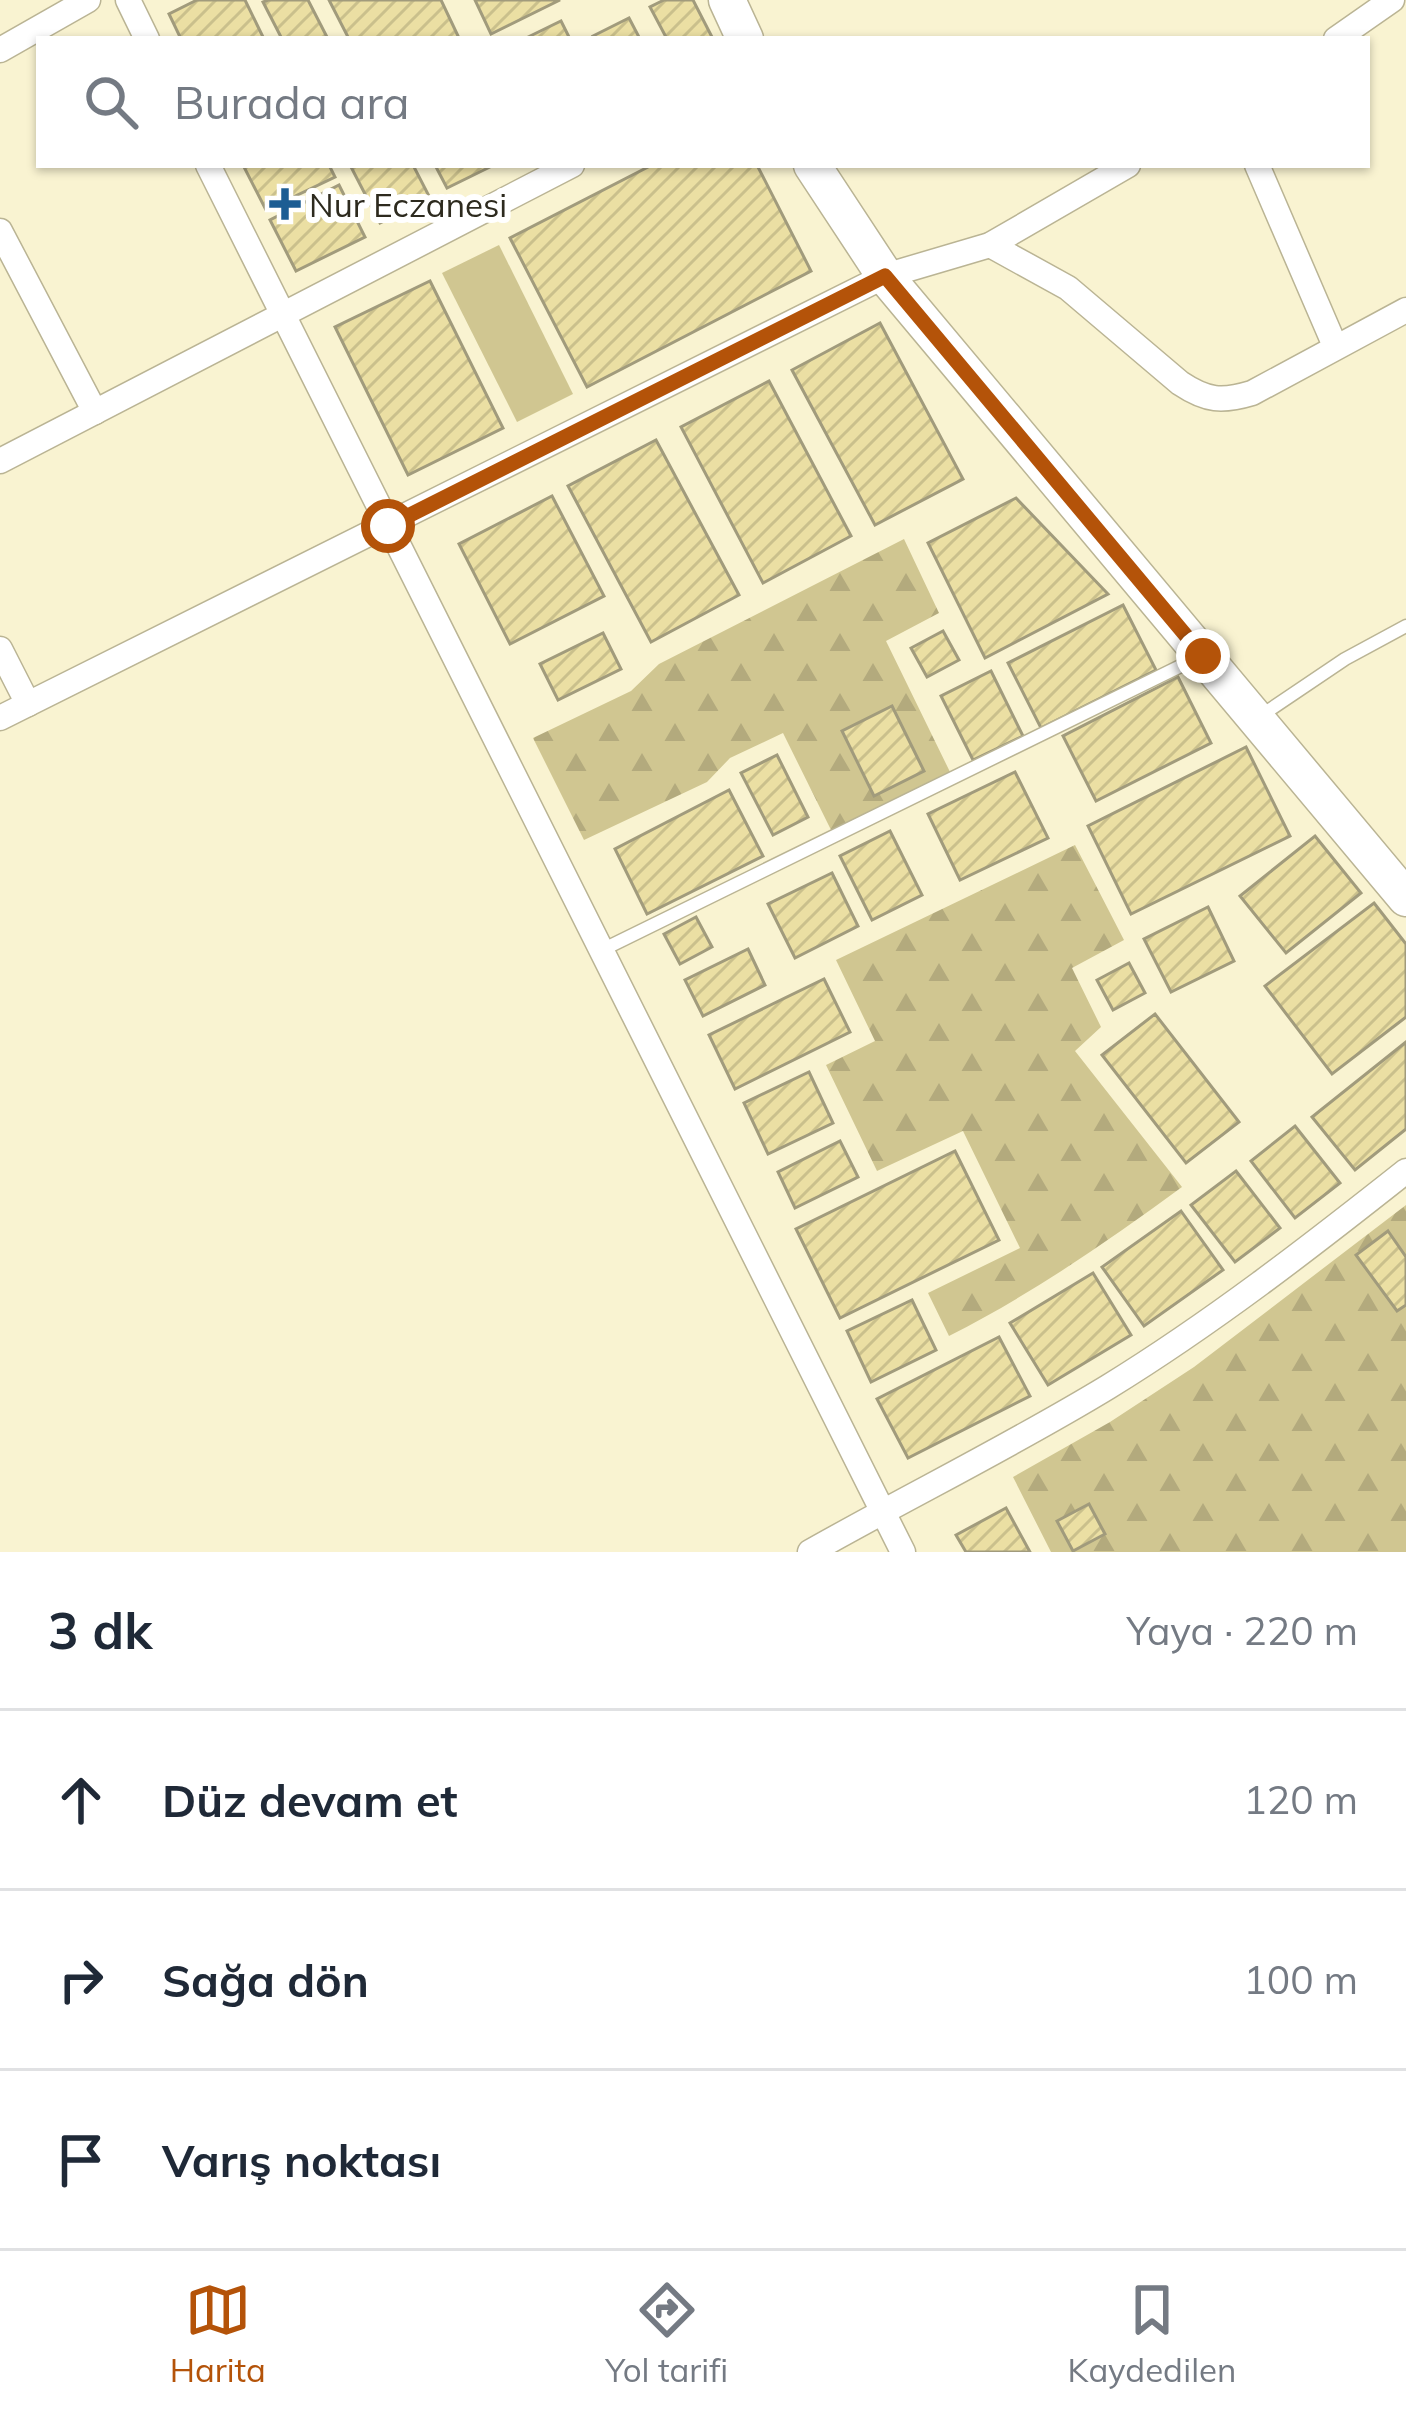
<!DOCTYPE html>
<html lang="tr">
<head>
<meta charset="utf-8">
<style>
	:root { --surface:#fff; --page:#f2f2f3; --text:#1f2937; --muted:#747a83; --line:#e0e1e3; --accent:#b45309 }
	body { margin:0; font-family:Mulish,sans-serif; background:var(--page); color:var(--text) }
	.stop { position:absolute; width:36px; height:36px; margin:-27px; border:9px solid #b45309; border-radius:50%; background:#fff }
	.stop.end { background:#b45309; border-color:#fff; box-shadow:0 3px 12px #0008 }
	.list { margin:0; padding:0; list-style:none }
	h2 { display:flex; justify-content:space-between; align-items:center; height:156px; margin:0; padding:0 48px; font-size:51px }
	h2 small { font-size:39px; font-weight:400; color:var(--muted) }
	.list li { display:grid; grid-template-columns:78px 1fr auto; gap:36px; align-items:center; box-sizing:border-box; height:180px; padding:0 48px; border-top:3px solid var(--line) }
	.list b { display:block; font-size:45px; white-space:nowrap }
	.list em { font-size:39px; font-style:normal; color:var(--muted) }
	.icon { flex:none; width:66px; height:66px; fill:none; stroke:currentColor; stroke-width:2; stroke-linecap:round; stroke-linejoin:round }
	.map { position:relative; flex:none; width:1406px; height:1552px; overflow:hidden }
	.search { position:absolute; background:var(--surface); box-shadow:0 3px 9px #0004; left:36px; right:36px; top:36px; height:132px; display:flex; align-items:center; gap:30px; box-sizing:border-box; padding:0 42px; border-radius:0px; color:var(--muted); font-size:45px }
	.sheet { height:696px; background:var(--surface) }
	nav { display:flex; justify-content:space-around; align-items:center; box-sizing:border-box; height:168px; border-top:3px solid var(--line); background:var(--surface); font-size:33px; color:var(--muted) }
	nav a { display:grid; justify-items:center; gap:6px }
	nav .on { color:var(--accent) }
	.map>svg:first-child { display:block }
	.green { fill:#d0c691 }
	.forest { fill:url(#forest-firs) }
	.building { fill:url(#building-hatch); stroke:#a19b7c; stroke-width:3 }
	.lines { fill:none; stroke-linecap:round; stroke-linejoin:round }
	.lane-casing { stroke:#bab494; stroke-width:15 }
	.street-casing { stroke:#bab494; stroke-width:27 }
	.secondary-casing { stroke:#bab494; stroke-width:39 }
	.lane { stroke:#fff; stroke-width:12 }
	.street { stroke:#fff; stroke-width:24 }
	.secondary { stroke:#fff; stroke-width:36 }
	.route { stroke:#b45309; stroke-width:15 }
	.poi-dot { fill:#1c5d93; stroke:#fff; stroke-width:4.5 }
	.labels { text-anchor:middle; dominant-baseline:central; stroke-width:12; stroke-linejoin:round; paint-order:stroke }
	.poi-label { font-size:33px; fill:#2d2a1e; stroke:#fff; text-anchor:start }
</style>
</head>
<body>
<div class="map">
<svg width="1406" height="1552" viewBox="0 0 1406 1552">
	<defs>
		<pattern id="forest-firs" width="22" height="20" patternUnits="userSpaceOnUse" patternTransform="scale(3)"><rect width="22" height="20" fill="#d0c691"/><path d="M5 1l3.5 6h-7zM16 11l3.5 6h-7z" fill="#b3aa7d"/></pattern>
		<pattern id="building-hatch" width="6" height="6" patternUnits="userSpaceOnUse" patternTransform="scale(3)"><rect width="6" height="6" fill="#ebdfa3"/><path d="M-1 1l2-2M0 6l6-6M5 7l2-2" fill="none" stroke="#cac08c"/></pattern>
	</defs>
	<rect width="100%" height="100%" fill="#f9f3d1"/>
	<polygon class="green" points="499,245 573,394 517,422 442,273"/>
	<g class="forest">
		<polygon points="904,539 939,613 886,641 951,774 833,834 783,733 730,758 707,782 584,840 533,738 631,691 659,664"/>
		<path d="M 1075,845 L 1124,940 L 1072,968 L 1101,1027 L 1075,1051 L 1182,1187 C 1107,1242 1032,1294 949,1336 L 928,1293 L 1020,1248 L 963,1131 L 877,1171 L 826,1065 L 875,1041 L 836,960 Z"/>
		<polygon points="1406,1205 1406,1552 1051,1552 1013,1477 1110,1422 1194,1367"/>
	</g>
	<g class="building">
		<polygon points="197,0 245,0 264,39 181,39 169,14"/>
		<polygon points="268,0 308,0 328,39 282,39 263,2"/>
		<polygon points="329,0 441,0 459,38 349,39"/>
		<polygon points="475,0 560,0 491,34"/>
		<polygon points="664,0 693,0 713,39 667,39 650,7"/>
		<polygon points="629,18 640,39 595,39 593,36"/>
		<polygon points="561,21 570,39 524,39"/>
		<polygon points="243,165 329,165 335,177 266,210"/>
		<polygon points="350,165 413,165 430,198 380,223"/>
		<polygon points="435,165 494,165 447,188"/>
		<polygon points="652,165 757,165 811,271 587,387 510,238"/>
		<polygon points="339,185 365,237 296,271 270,220"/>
		<polygon points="430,281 503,428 408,475 335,327"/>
		<polygon points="880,323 963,479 875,525 792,370"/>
		<polygon points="769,381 851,536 763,583 681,427"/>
		<polygon points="656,440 739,595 651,642 568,486"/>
		<polygon points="552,496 604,596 510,644 459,544"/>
		<polygon points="1016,498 1108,594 985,658 928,543"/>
		<polygon points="1123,605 1156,670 1041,728 1008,663"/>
		<polygon points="943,631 959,660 927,677 911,648"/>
		<polygon points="603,633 621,669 558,700 540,664"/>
		<polygon points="991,671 1023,736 973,760 941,696"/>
		<polygon points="1178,677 1211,743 1096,801 1063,736"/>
		<polygon points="892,706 924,771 874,796 842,731"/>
		<polygon points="1246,747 1290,836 1131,914 1088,826"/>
		<polygon points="777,755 808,817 773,835 741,773"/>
		<polygon points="1015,772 1048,838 960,880 928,814"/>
		<polygon points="729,790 763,856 647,914 615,849"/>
		<polygon points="890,831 922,895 872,920 840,856"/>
		<polygon points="1315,836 1361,893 1286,953 1240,896"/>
		<polygon points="832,873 858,926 795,958 768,904"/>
		<polygon points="1374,903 1406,944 1406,1017 1332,1074 1265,986"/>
		<polygon points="1208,907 1234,961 1171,992 1144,939"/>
		<polygon points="696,917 712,947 680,964 664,934"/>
		<polygon points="748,949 765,985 703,1016 685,980"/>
		<polygon points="1129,963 1145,993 1113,1010 1097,980"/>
		<polygon points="824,979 850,1032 735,1089 709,1035"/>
		<polygon points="1155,1014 1239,1122 1186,1163 1102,1055"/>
		<polygon points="1406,1042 1406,1129 1355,1170 1312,1117"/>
		<polygon points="809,1072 833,1123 768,1154 744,1103"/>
		<polygon points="1295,1126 1340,1183 1295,1218 1251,1161"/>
		<polygon points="840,1141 858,1177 795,1208 778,1172"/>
		<polygon points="955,1151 999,1240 840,1318 796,1229"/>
		<polygon points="1236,1171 1280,1228 1235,1262 1191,1205"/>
		<polygon points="1181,1211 1223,1270 1144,1326 1102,1267"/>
		<polygon points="1388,1231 1406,1257 1406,1305 1397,1311 1356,1255"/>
		<polygon points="1093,1273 1131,1335 1048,1385 1010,1323"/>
		<polygon points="912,1300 936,1350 871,1382 847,1331"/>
		<polygon points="999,1337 1030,1396 908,1458 877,1399"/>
		<polygon points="1089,1504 1105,1534 1073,1551 1057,1521"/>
		<polygon points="1006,1508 1030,1552 966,1552 956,1535"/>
	</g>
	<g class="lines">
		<defs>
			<g id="lane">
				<polyline points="1262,715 1345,659 1406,626"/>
				<polyline points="602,950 1199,657"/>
			</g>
			<g id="street">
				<polyline points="128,0 147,39"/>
				<polyline points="1336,39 1392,0"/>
				<polyline points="0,50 88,0"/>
				<polyline points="208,165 903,1552"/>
				<polyline points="1257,165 1335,346"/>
				<polyline points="0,231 95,412"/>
				<path d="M 990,245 L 1068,288 L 1180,383 C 1207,401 1222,402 1252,393 L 1406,310"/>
				<polyline points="0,461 572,165"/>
				<polyline points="0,649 28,704"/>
				<polyline points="0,718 885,276 990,245 1128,165"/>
				<path d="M 810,1552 C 909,1496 1011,1446 1108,1387 C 1212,1323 1310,1247 1406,1171"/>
			</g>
			<g id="secondary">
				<polyline points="727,0 745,39"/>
				<polyline points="812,165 885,276 1406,898"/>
			</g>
		</defs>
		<use href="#lane" class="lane-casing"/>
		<use href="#street" class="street-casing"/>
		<use href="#secondary" class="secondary-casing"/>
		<use href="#lane" class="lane"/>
		<use href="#street" class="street"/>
		<use href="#secondary" class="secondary"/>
	</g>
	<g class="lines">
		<polyline class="route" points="388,526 885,276 1203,656"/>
	</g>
	<path class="poi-dot" d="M279 186h12v12h12v12h-12v12h-12v-12h-12v-12h12z"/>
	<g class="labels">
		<g class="poi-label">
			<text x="309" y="204">Nur Eczanesi</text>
		</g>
	</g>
</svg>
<div class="stop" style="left:388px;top:526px"></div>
<div class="stop end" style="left:1203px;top:656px"></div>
<div class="search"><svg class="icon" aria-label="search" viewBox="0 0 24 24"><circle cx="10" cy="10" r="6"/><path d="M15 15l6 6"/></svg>Burada ara</div>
</div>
<section class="sheet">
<h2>3 dk<small>Yaya · 220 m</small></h2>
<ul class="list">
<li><svg class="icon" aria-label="ahead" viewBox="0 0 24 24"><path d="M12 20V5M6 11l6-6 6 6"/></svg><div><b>Düz devam et</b></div><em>120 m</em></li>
<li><svg class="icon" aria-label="right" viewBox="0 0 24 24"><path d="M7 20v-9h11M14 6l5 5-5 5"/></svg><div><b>Sağa dön</b></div><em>100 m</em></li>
<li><svg class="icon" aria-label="arrive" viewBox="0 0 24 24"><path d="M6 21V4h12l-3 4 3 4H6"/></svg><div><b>Varış noktası</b></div></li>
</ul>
</section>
<nav>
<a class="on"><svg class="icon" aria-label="map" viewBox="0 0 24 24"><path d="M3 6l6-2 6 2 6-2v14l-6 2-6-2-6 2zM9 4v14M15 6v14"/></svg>Harita</a>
<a><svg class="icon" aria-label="directions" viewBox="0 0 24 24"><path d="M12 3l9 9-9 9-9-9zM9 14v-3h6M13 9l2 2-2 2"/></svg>Yol tarifi</a>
<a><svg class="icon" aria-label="saved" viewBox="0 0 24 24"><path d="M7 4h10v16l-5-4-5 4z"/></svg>Kaydedilen</a>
</nav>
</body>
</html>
